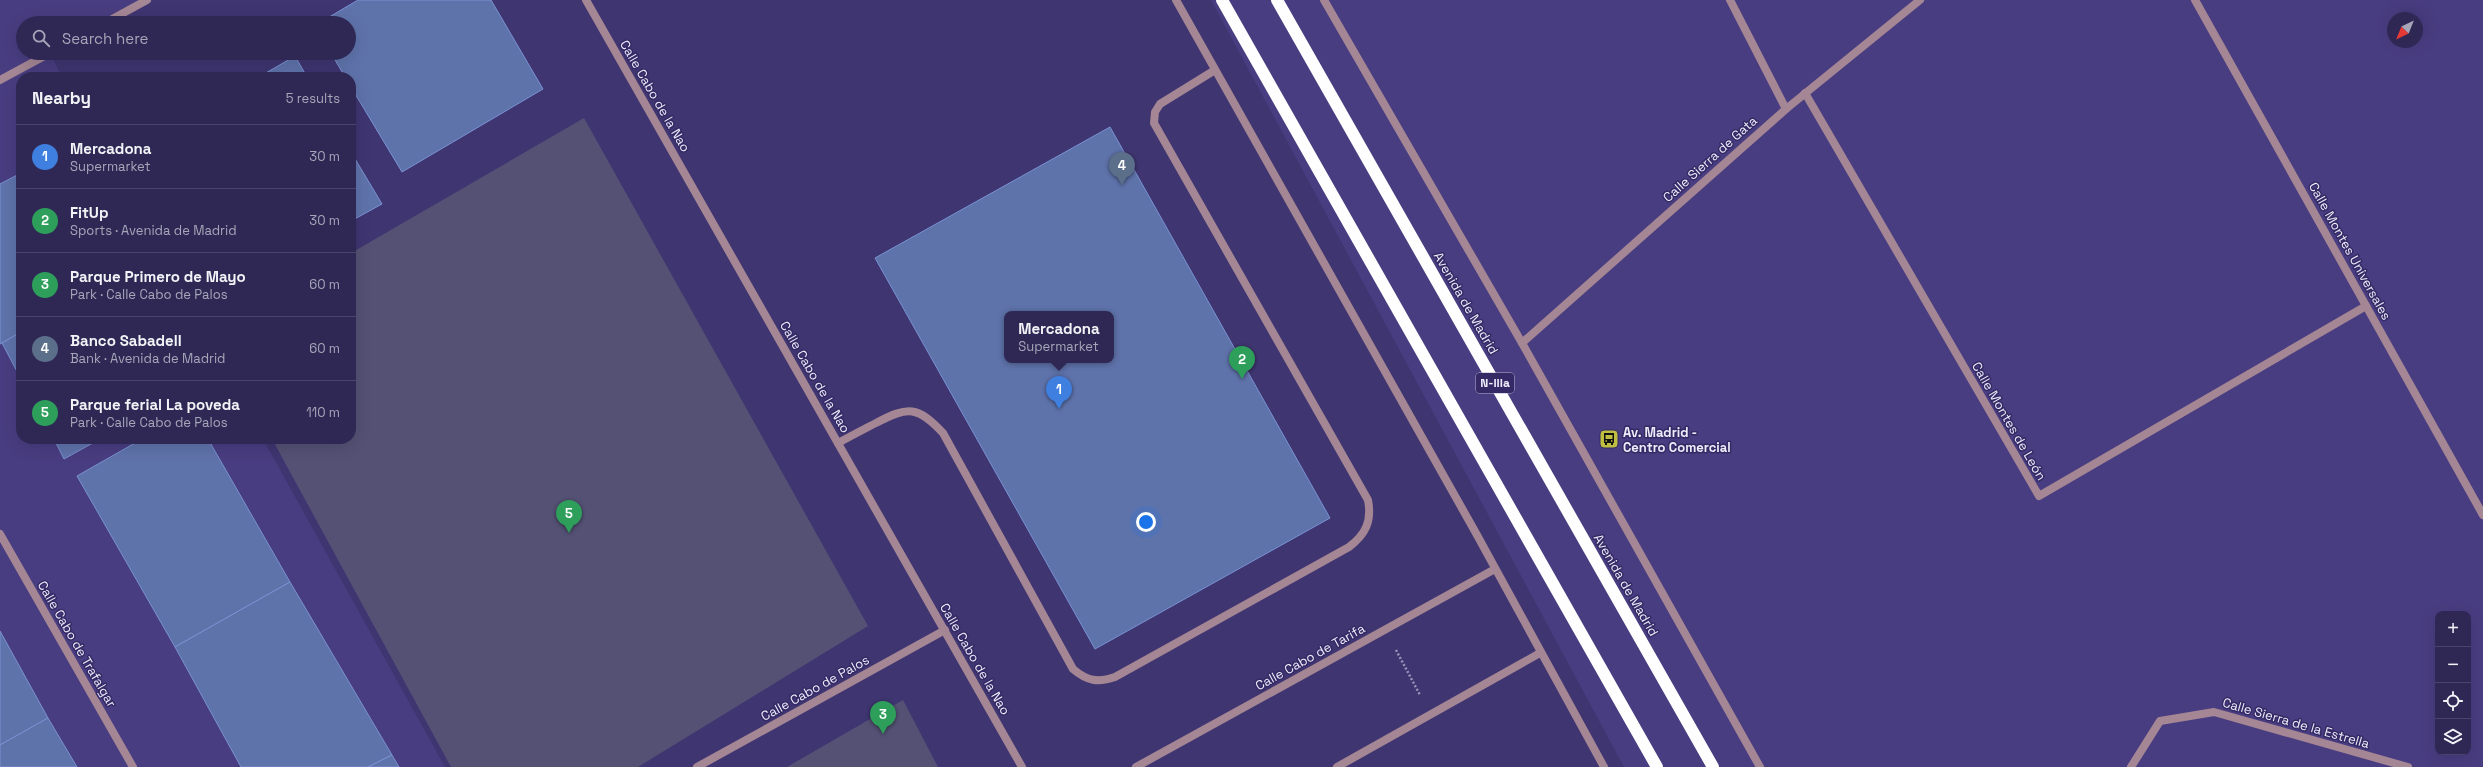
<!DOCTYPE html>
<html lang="en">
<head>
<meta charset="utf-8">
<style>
	:root { --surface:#2f2855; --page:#37305b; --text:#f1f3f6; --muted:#a7a6b9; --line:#4a446c; --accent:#c0be40 }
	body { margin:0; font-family:"Space Grotesk",sans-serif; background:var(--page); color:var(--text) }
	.controls { position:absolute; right:12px; bottom:12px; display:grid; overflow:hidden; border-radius:8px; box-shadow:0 4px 16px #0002 }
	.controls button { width:36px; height:36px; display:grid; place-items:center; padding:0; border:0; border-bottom:1px solid var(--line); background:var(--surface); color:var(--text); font:20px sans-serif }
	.compass { position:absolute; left:2387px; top:12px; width:36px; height:36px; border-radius:50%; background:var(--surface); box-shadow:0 4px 16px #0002; rotate:223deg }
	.you { position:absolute; left:1146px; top:522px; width:14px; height:14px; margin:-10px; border:3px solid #fff; border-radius:50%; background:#1a73e8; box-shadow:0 0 0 6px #1a73e833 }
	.badge { display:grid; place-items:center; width:26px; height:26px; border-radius:50%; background:var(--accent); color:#fff; font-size:13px; font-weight:700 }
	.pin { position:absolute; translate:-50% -33px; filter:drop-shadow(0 1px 2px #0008) }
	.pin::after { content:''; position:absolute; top:21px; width:14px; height:12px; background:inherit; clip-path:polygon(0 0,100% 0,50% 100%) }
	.popup { position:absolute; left:1004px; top:311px; width:110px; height:52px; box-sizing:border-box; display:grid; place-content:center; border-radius:8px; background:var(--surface); filter:drop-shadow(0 1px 3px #0005); font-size:13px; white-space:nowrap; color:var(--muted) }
	.popup b { font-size:15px; color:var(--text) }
	.popup::after { content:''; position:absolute; left:50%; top:100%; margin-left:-8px; border:8px solid transparent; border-top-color:var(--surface) }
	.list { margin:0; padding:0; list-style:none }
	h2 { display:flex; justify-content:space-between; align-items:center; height:52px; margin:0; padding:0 16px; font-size:17px }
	h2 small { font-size:13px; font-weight:400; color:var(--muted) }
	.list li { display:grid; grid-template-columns:26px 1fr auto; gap:12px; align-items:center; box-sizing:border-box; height:64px; padding:0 16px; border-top:1px solid var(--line) }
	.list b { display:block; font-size:15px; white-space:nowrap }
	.list p { margin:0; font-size:13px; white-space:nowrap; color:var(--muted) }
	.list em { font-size:13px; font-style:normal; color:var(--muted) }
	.icon { flex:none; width:22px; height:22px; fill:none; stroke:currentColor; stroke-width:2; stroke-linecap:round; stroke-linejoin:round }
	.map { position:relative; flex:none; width:2483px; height:767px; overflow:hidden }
	.search { position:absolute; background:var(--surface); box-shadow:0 4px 16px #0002; left:16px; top:16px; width:340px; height:44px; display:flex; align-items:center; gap:10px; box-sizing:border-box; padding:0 14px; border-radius:22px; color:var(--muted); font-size:15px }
	.panel { position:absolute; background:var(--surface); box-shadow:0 4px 16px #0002; left:16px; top:72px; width:340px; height:372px; border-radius:16px }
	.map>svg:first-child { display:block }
	.built { fill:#493d81; fill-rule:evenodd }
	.green { fill:#555175 }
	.building { fill:#5f73ab; stroke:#7a92d2; fill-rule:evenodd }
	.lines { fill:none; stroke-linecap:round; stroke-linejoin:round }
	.path { stroke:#9994b8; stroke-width:2.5; stroke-dasharray:2 2; stroke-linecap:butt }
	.lane { stroke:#a48694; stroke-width:8 }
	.street { stroke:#a48694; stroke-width:8 }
	.highway { stroke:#fefefe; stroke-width:12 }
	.labels { text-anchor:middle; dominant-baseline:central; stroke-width:3; stroke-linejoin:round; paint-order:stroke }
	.shield { fill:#352a65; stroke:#b6b2ce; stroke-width:1 }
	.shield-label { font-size:12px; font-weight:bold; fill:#edecfb }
	.street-label { font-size:13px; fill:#edecfb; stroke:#352a65 }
	.poi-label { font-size:13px; font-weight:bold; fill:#edecfb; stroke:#352a65; text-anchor:start }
</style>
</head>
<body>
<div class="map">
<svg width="2483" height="767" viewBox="0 0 2483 767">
	<rect width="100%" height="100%" fill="#3f3571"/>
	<g class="built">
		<polygon points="0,0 138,0 100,23 23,23 23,53 50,53 62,77 21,77 21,439 263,439 445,767 0,767"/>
		<path d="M 1211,0 L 2483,0 L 2483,767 L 1624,767 ZM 2393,18 L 2417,18 L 2417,42 L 2393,42 ZM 2438,614 L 2468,614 L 2468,752 L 2438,752 Z"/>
	</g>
	<g class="green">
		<polygon points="584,118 868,626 638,767 451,767 272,439 351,439 351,253"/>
		<polygon points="903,700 938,767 787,767"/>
	</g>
	<g class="building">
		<polygon points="358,0 491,0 543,89 402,172 351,87 351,77 345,77 331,53 349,53 349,23 319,23"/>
		<polygon points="295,56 307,77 259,77"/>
		<path d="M 1110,127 L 1330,518 L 1095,649 L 875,258 ZM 1007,314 L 1111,314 L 1111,360 L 1007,360 Z"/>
		<polygon points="351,152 382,204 351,221"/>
		<polygon points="21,173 21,332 0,344 0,184"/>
		<polygon points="21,332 21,379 2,343"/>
		<polygon points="54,439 100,439 64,459"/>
		<polygon points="142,439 208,439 290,582 175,647 77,476"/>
		<polygon points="290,582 392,755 368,767 241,767 175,647"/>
		<polygon points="0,631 48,718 0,745"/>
		<polygon points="48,718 77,767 0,767 0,745"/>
		<polygon points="392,755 399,767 368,767"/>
	</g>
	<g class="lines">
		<polyline class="path" points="1396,650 1420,695"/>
		<g class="lane">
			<polyline points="1176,0 1477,535 1604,767"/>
			<polyline points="1324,0 1522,343 1760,767"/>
			<path d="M 838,443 C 851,436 864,429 876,423 C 908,406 918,406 943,433 L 1073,669 C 1087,681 1098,683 1115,677 L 1349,547 C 1366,534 1372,521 1368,500 L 1154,123 L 1155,112 L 1160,104 L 1215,70"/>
		</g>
		<g class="street">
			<polyline points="586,0 1022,767"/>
			<polyline points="1730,0 1786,109"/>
			<polyline points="2195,0 2483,515"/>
			<polyline points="105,23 147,0"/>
			<polyline points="0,80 50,53"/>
			<polyline points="1805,93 2039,496 2366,306"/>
			<polyline points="1522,343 1786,109 1920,0"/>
			<polyline points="0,534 133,767"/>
			<polyline points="697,767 945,630"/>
			<polyline points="1136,767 1495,569"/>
			<polyline points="1337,767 1540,653"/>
			<polyline points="2131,767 2160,721 2214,712 2408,767"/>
		</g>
		<g class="highway">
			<polyline points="1222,0 1657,767"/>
			<polyline points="1277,0 1713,767"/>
		</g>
	</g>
	<defs>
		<symbol id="bus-square" viewBox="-11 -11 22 22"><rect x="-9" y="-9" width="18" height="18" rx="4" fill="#c0be40" stroke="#352a65"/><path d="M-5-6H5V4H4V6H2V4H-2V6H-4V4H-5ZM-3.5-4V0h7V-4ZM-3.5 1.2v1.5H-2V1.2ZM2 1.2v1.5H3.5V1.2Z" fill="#111"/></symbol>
	</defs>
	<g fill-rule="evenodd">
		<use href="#bus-square" x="1598" y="428" width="22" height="22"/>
	</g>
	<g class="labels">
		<rect class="shield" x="1476" y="373" width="38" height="20" rx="3"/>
		<g class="shield-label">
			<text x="1495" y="383">N-IIIa</text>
		</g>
		<g class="street-label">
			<text transform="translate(655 96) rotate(60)">Calle Cabo de la Nao</text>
			<text transform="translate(1710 159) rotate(-42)">Calle Sierra de Gata</text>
			<text transform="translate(2350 251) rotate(61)">Calle Montes Universales</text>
			<text transform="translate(1466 303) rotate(60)">Avenida de Madrid</text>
			<text transform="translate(815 377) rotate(60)">Calle Cabo de la Nao</text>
			<text transform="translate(2009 421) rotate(60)">Calle Montes de León</text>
			<text transform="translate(1626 585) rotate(60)">Avenida de Madrid</text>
			<text transform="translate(77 644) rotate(60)">Calle Cabo de Trafalgar</text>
			<text transform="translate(1310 657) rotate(-29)">Calle Cabo de Tarifa</text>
			<text transform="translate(975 659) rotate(60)">Calle Cabo de la Nao</text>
			<text transform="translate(815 688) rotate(-29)">Calle Cabo de Palos</text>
			<text transform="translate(2296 723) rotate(16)">Calle Sierra de la Estrella</text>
		</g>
		<g class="poi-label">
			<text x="1623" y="432">Av. Madrid -<tspan x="1623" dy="15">Centro Comercial</tspan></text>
		</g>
	</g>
</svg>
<div class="controls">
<button>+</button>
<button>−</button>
<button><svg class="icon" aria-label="locate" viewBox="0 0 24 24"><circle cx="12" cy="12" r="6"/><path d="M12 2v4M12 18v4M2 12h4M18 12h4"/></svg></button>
<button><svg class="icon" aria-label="layers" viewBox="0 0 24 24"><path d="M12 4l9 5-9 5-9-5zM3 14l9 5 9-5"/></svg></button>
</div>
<svg class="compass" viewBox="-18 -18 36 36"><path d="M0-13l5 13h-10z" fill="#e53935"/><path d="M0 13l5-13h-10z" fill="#a7a6b9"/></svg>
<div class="you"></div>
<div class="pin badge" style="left:1059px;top:409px;background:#3f7fe0">1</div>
<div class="popup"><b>Mercadona</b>Supermarket</div>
<div class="pin badge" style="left:1242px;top:379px;background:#2e9e5b">2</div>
<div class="pin badge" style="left:883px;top:734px;background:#2e9e5b">3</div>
<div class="pin badge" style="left:1122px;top:185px;background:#5c6f8a">4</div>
<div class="pin badge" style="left:569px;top:533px;background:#2e9e5b">5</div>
<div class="search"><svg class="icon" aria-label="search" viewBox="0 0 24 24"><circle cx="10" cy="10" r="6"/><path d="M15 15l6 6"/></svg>Search here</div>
<section class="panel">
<h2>Nearby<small>5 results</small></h2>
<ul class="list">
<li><span class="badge" style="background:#3f7fe0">1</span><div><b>Mercadona</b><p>Supermarket</p></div><em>30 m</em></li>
<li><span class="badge" style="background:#2e9e5b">2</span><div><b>FitUp</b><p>Sports · Avenida de Madrid</p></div><em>30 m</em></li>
<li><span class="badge" style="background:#2e9e5b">3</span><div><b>Parque Primero de Mayo</b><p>Park · Calle Cabo de Palos</p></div><em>60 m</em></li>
<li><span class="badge" style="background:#5c6f8a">4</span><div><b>Banco Sabadell</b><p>Bank · Avenida de Madrid</p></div><em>60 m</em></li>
<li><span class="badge" style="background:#2e9e5b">5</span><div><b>Parque ferial La poveda</b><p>Park · Calle Cabo de Palos</p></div><em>110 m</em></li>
</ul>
</section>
</div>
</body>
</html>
